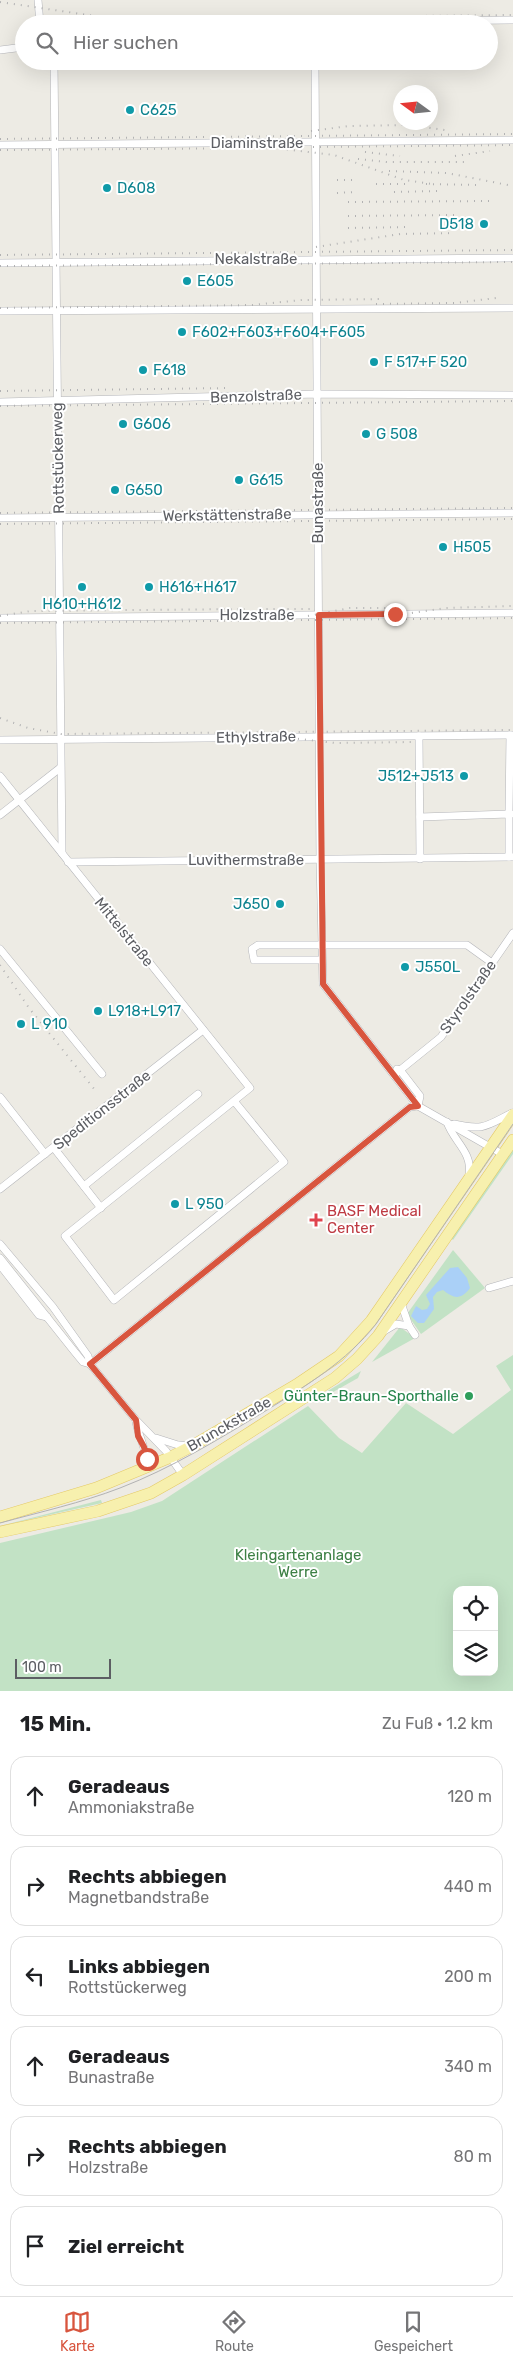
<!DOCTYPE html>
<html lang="de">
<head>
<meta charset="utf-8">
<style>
	:root { --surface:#fff; --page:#f6f6f6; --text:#202124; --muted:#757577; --line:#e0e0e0; --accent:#d8553e }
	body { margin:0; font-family:Rubik,sans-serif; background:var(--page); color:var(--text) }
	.controls { position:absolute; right:15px; bottom:15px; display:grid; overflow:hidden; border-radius:10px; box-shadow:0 5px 20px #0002 }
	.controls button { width:45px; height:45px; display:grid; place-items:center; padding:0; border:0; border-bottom:1px solid var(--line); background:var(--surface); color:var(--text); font:25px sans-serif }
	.compass { position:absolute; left:393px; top:85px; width:45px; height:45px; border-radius:50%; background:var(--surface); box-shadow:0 5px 20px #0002; rotate:285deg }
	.scale { position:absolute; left:15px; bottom:12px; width:96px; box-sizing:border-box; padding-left:5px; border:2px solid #5c5e63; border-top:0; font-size:14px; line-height:18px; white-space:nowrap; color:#5c5e63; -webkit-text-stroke:4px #fff; paint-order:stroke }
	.stop { position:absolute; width:15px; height:15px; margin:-11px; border:4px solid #d8553e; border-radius:50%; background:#fff }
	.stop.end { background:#d8553e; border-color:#fff; box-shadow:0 1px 5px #0008 }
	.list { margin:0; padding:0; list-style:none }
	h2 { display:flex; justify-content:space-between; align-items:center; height:65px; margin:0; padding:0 20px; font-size:21px }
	h2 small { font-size:16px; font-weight:400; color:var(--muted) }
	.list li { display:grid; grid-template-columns:32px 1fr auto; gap:15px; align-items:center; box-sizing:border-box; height:80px; margin:0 10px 10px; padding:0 10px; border:1px solid var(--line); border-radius:15px }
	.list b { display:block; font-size:19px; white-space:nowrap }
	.list p { margin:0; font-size:16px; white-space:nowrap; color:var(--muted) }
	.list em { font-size:16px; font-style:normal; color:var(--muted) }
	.icon { flex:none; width:28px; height:28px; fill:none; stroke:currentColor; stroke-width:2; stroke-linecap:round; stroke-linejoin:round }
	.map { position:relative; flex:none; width:513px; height:1691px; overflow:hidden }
	.search { position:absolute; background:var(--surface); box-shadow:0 5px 20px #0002; left:15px; right:15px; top:15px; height:55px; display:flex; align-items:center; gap:12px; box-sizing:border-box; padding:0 18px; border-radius:28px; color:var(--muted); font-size:19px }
	.sheet { height:605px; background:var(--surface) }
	nav { display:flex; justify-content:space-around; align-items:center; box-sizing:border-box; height:70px; border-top:1px solid var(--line); background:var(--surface); font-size:14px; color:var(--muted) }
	nav a { display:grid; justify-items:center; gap:2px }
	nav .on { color:var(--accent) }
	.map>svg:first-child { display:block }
	.green { fill:#c2e2c5; fill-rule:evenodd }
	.water { fill:#aad0f7 }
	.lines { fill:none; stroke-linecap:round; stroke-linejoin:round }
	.minor-casing { stroke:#b4b5b9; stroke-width:8 }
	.primary-casing { stroke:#e4c966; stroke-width:12 }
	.minor { stroke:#fff; stroke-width:7 }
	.primary { stroke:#f7f0ae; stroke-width:11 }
	.tram { stroke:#b2b2b3; stroke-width:1 }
	.rail { stroke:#b2b2b3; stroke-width:2; stroke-dasharray:1 6; stroke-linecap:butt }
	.route { stroke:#d8553e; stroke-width:6 }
	.culture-dot { fill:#0f9aa8; stroke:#fff; stroke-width:2 }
	.health-dot { fill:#e0444e; stroke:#fff; stroke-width:2 }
	.leisure-dot { fill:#2e9e5b; stroke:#fff; stroke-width:2 }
	.labels { text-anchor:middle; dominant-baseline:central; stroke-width:4; stroke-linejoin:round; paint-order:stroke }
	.culture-label { font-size:15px; fill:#0d838f; stroke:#fff; text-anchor:start }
	.street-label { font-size:15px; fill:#5c5e63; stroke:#fff }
	.health-label { font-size:15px; fill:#be3a42; stroke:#fff; text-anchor:start }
	.leisure-label { font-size:15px; fill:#27864d; stroke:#fff; text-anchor:end }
	.park-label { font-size:15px; fill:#3d8045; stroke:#fff }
</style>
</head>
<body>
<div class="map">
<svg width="513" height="1691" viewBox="0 0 513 1691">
	<rect width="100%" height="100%" fill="#edebe4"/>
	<g class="green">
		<polygon points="513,1147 513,1154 453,1240 450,1237"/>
		<polygon points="453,1250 485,1288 421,1334 407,1314"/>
		<polygon points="400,1327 415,1338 372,1362"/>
		<path d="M 513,1355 L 513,1691 L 0,1691 L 0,1543 L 131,1512 L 162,1501 L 308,1406 L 339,1438 L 362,1453 L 406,1403 L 453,1434 L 511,1390 L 496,1366 ZM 457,1590 L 494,1590 L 494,1672 L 457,1672 Z"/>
		<polygon points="361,1371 358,1378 326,1396 321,1395"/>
		<polygon points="101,1500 102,1503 0,1526"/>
	</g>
	<path class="water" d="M 458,1267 L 467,1278 L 470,1288 C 461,1300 454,1299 443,1290 L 437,1292 L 433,1297 L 434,1309 L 424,1323 L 418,1323 L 411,1316 L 416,1306 L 422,1310 L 427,1309 L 430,1304 L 426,1295 L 450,1268 Z"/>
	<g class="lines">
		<defs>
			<g id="minor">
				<polyline points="38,0 40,24"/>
				<polyline points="177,24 513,20"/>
				<polyline points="0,50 24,47"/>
				<polyline points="54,61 62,853"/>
				<polyline points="315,61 320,860 323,984 418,1106 504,1155"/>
				<polyline points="0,145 513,140"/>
				<polyline points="0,263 513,258"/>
				<polyline points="0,311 513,308"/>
				<polyline points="0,402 318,394 513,395"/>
				<polyline points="0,518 513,513"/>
				<polyline points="0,618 513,613"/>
				<polyline points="510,735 509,814 511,814"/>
				<polyline points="419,736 420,859"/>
				<polyline points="0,740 513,735"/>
				<polyline points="0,776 250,1088 65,1236 114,1300 284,1162 234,1101"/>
				<polyline points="0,815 60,768"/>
				<polyline points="420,817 509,814 509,857"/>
				<polyline points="68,862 513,857"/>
				<polyline points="0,949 102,1074"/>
				<polyline points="322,960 254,960 252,949 258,945 467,945 492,963"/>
				<polyline points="397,1069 400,1070 420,1096 418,1106"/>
				<polyline points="394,1075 441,1037 513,933"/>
				<polyline points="0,1097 45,1154"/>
				<path d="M 447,1122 C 453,1141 473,1152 469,1175"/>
				<path d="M 454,1124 C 484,1131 486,1126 512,1113"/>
				<polyline points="54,1148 101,1208"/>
				<polyline points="84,1186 198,1094"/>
				<polyline points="0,1189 203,1030"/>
				<polyline points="0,1244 53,1307 88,1356 90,1364 136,1420 166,1451 183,1475"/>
				<polyline points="0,1258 74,1351 83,1362 90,1364"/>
				<polyline points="0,1265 39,1315 47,1317"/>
				<polyline points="489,1288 513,1281"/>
				<polyline points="401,1303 409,1326 415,1335"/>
				<polyline points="384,1331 396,1324 409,1326"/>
				<polyline points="90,1364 410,1107 418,1106"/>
				<path d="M 136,1421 C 138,1438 151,1454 143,1469"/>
				<polyline points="156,1438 178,1445 189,1446"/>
			</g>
			<g id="primary">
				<polyline points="0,1517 96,1488 171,1457 194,1445 296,1385 339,1356 371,1321 513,1115"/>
				<polyline points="0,1532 98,1511 151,1493 183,1475 335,1378 357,1359 378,1336 513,1140"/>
			</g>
		</defs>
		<use href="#minor" class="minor-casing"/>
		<use href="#primary" class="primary-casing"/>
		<use href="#minor" class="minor"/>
		<use href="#primary" class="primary"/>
		<path class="tram" d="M 0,1523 C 40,1512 81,1503 120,1488 C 172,1468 219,1439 267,1410 C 307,1385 346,1362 376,1324 L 513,1124"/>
		<g class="rail">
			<polyline points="0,2 115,19 513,15"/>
			<polyline points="311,131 349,126 409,125 445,130"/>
			<polyline points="0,139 513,134"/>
			<polyline points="313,147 513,145"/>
			<polyline points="0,150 274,148 334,155 404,180 432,184"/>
			<polyline points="365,152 400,156"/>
			<polyline points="455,156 490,151"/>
			<polyline points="358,159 387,162 468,162"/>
			<polyline points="389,171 447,173 513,186"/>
			<polyline points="337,180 355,180"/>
			<polyline points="376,184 406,184"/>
			<polyline points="426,184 481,185"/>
			<polyline points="394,192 437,191"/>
			<polyline points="337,193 355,192"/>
			<polyline points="348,202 490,201"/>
			<polyline points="348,216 454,215"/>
			<polyline points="348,228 407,227"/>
			<polyline points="316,247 400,234 455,233"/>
			<polyline points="0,255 513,250"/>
			<polyline points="0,266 513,262"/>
			<polyline points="376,304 455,303 496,298"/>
			<polyline points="0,308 252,305 302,300 384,299"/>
			<polyline points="0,391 231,388"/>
			<polyline points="0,406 513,401"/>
			<polyline points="0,513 513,508"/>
			<polyline points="0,524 513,519"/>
			<polyline points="239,614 266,609 311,609"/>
			<polyline points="405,614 446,608 513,606"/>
			<polyline points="0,616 31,611 245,609"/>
			<polyline points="308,616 350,608 386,608"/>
			<polyline points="0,623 513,618"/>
			<polyline points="0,718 28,728 61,734 513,730"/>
			<polyline points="291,738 335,743 413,742"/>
			<polyline points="0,965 29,1008 95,1090"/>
		</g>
	</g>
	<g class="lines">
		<polyline class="route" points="147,1459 144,1447 138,1436 136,1420 90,1364 410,1107 418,1106 323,984 319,615 395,614"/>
	</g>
	<g class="culture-dot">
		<circle cx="130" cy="110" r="5"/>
		<circle cx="107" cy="188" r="5"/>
		<circle cx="484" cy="224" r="5"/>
		<circle cx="187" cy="281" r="5"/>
		<circle cx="182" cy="332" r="5"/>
		<circle cx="374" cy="362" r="5"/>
		<circle cx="143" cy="370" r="5"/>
		<circle cx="123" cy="424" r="5"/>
		<circle cx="366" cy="434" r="5"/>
		<circle cx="239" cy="480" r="5"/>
		<circle cx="115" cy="490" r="5"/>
		<circle cx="443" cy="547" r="5"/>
		<circle cx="82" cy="587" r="5"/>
		<circle cx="149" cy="587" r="5"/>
		<circle cx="464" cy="776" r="5"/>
		<circle cx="280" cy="904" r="5"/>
		<circle cx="405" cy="967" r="5"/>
		<circle cx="98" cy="1011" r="5"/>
		<circle cx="21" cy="1024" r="5"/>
		<circle cx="175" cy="1204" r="5"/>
	</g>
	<path class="health-dot" d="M313.5 1212.5h5v5h5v5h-5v5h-5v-5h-5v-5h5z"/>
	<circle class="leisure-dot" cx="469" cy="1396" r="5"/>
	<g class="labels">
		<g class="culture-label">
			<text x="140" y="110">C625</text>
			<text x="117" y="188">D608</text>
			<text x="474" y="224" text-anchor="end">D518</text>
			<text x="197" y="281">E605</text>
			<text x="192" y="332">F602+F603+F604+F605</text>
			<text x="384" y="362">F 517+F 520</text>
			<text x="153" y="370">F618</text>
			<text x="133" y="424">G606</text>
			<text x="376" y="434">G 508</text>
			<text x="249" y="480">G615</text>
			<text x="125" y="490">G650</text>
			<text x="453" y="547">H505</text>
			<text x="159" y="587">H616+H617</text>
			<text x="82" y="604" text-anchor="middle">H610+H612</text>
			<text x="454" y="776" text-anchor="end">J512+J513</text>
			<text x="270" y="904" text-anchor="end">J650</text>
			<text x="415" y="967">J550L</text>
			<text x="108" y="1011">L918+L917</text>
			<text x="31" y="1024">L 910</text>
			<text x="185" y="1204">L 950</text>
		</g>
		<g class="street-label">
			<text x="257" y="143">Diaminstraße</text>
			<text x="256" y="259">Nekalstraße</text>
			<text transform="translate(256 396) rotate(-2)">Benzolstraße</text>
			<text transform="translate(58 458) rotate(-91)">Rottstückerweg</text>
			<text transform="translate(318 503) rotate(-90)">Bunastraße</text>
			<text transform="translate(227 515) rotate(-1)">Werkstättenstraße</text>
			<text x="257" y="615">Holzstraße</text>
			<text transform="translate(256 737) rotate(-1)">Ethylstraße</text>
			<text x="246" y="860">Luvithermstraße</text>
			<text transform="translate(124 932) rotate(51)">Mittelstraße</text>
			<text transform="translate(468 997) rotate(-55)">Styrolstraße</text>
			<text transform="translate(102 1110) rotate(-38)">Speditionsstraße</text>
			<text transform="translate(229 1424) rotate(-30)">Brunckstraße</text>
		</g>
		<g class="health-label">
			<text x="327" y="1211">BASF Medical<tspan x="327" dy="17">Center</tspan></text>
		</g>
		<g class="leisure-label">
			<text x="459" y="1396">Günter-Braun-Sporthalle</text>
		</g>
		<g class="park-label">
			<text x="298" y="1555">Kleingartenanlage<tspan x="298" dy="17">Werre</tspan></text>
		</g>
	</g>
</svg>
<div class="controls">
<button><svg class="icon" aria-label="locate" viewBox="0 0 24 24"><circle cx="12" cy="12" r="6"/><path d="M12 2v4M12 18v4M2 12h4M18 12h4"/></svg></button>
<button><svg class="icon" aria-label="layers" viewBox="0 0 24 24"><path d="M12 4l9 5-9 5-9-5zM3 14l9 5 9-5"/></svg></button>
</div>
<svg class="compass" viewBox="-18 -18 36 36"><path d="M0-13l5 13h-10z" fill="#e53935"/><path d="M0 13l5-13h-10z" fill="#757577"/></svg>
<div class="scale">100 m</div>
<div class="stop" style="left:147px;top:1459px"></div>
<div class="stop end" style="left:395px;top:614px"></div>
<div class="search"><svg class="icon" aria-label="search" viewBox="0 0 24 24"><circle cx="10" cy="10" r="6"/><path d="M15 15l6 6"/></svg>Hier suchen</div>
</div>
<section class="sheet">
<h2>15 Min.<small>Zu Fuß · 1.2 km</small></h2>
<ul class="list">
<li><svg class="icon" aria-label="ahead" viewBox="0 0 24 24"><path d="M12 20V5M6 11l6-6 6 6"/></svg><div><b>Geradeaus</b><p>Ammoniakstraße</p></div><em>120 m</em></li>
<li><svg class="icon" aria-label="right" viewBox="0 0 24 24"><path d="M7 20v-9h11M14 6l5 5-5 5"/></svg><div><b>Rechts abbiegen</b><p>Magnetbandstraße</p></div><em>440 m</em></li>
<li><svg class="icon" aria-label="left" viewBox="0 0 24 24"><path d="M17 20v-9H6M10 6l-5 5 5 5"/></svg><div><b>Links abbiegen</b><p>Rottstückerweg</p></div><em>200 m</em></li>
<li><svg class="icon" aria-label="ahead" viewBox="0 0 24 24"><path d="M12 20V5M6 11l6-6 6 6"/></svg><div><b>Geradeaus</b><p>Bunastraße</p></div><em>340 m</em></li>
<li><svg class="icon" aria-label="right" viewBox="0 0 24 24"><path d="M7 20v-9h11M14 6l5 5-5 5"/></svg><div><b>Rechts abbiegen</b><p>Holzstraße</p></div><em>80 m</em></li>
<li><svg class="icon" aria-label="arrive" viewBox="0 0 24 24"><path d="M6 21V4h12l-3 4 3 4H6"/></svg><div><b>Ziel erreicht</b></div></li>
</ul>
</section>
<nav>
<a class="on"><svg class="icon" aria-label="map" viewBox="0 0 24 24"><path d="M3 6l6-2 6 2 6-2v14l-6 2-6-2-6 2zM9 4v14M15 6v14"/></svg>Karte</a>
<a><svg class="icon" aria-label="directions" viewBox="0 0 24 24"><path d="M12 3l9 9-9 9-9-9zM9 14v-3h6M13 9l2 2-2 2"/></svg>Route</a>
<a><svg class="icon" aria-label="saved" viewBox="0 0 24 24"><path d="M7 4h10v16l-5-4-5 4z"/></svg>Gespeichert</a>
</nav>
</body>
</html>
